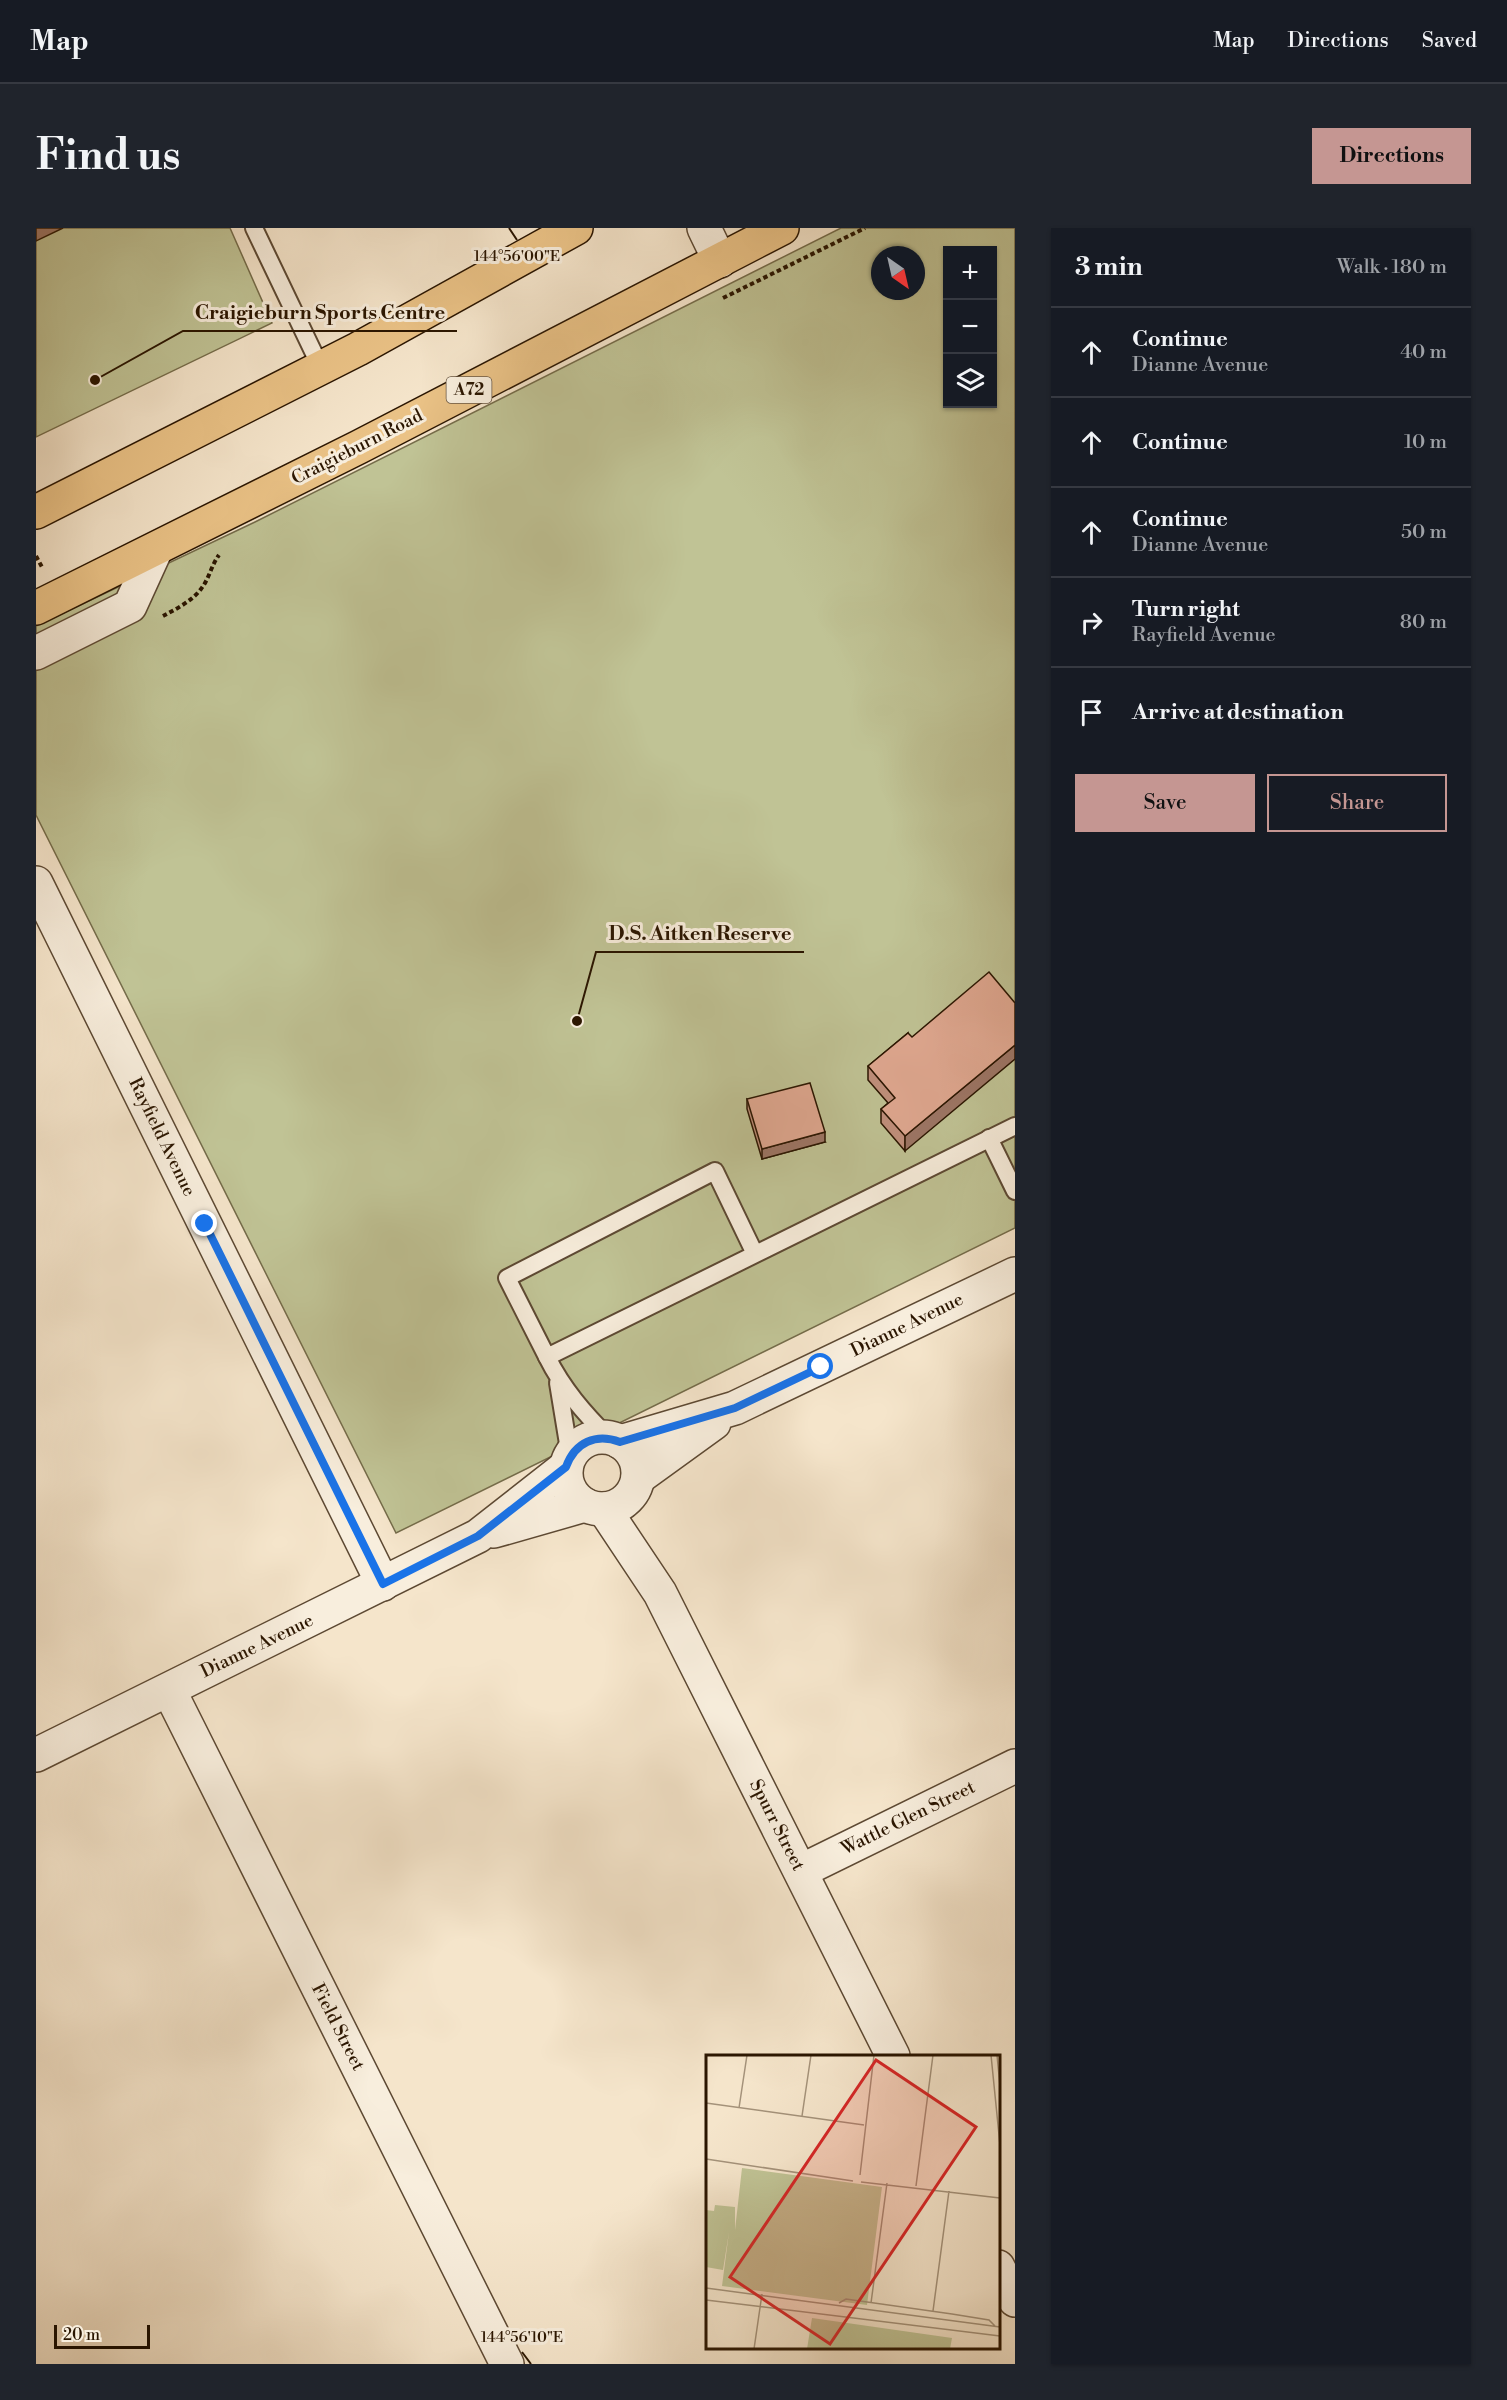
<!DOCTYPE html>
<html lang="en">
<head>
<meta charset="utf-8">
<style>
	:root { --surface:#171b24; --page:#20242c; --text:#f1f3f6; --muted:#9ea1a6; --line:#363941; --accent:#c59692 }
	body { margin:0; font-family:"Libre Bodoni",serif; background:var(--page); color:var(--text) }
	.controls { position:absolute; right:18px; top:18px; display:grid; overflow:hidden; border-radius:0px; box-shadow:0 2px 4px #0004 }
	.controls button { width:54px; height:54px; display:grid; place-items:center; padding:0; border:0; border-bottom:2px solid var(--line); background:var(--surface); color:var(--text); font:30px sans-serif }
	.compass { position:absolute; left:835px; top:18px; width:54px; height:54px; border-radius:50%; background:var(--surface); box-shadow:0 2px 4px #0004; rotate:146deg }
	.scale { position:absolute; left:18px; bottom:15px; width:96px; box-sizing:border-box; padding-left:6px; border:3px solid #2a1500; border-top:0; font-size:16px; line-height:21px; white-space:nowrap; color:#2a1500; -webkit-text-stroke:4px #f8eedd; paint-order:stroke }
	.stop { position:absolute; width:18px; height:18px; margin:-14px; border:4px solid #1a73e8; border-radius:50%; background:#fff }
	.stop.end { background:#1a73e8; border-color:#fff; box-shadow:0 2px 6px #0008 }
	.list { margin:0; padding:0; list-style:none }
	h2 { display:flex; justify-content:space-between; align-items:center; height:78px; margin:0; padding:0 24px; font-size:26px }
	h2 small { font-size:20px; font-weight:400; color:var(--muted) }
	.list li { display:grid; grid-template-columns:39px 1fr auto; gap:18px; align-items:center; box-sizing:border-box; height:90px; padding:0 24px; border-top:2px solid var(--line) }
	.list b { display:block; font-size:22px; white-space:nowrap }
	.list p { margin:0; font-size:20px; white-space:nowrap; color:var(--muted) }
	.list em { font-size:20px; font-style:normal; color:var(--muted) }
	.actions { display:flex; gap:12px; padding:18px 24px }
	.actions a { flex:1; padding:14px 0; border:2px solid var(--accent); border-radius:0px; text-align:center; font-size:21px; color:var(--accent) }
	.actions .main { background:var(--accent); color:#111 }
	.icon { flex:none; width:33px; height:33px; fill:none; stroke:currentColor; stroke-width:2; stroke-linecap:round; stroke-linejoin:round }
	.map { position:relative; flex:none; width:979px; height:2136px; overflow:hidden; border-radius:0px }
	header { display:flex; align-items:center; gap:36px; box-sizing:border-box; height:84px; padding:0 30px; background:var(--surface); border-bottom:2px solid var(--line) }
	header strong { font-size:28px }
	nav { display:flex; gap:33px; margin-inline-start:auto; font-size:21px }
	.intro { display:flex; align-items:center; justify-content:space-between; box-sizing:border-box; height:144px; padding:0 36px }
	h1 { margin:0; font-size:42px }
	.button { padding:15px 27px; border-radius:0px; background:var(--accent); color:#111; font-size:21px; font-weight:700 }
	main { display:flex; gap:36px; padding:0 36px }
	aside { flex:1; background:var(--surface); border-radius:0px; box-shadow:0 2px 4px #0004 }
	.map>svg:first-child { display:block }
	.green { fill:#c0c395; stroke:#756c4a; stroke-width:1.5; fill-rule:evenodd }
	.lines { fill:none; stroke-linecap:round; stroke-linejoin:round }
	.lane-casing { stroke:#5d4933; stroke-width:20 }
	.street-casing { stroke:#5d4933; stroke-width:36 }
	.primary-casing { stroke:#2a1500; stroke-width:36 }
	.path { stroke:#2a1500; stroke-width:4; stroke-dasharray:4.5 3; stroke-linecap:butt }
	.lane { stroke:#f8eedd; stroke-width:16 }
	.street { stroke:#f8eedd; stroke-width:33 }
	.primary { stroke:#eac286; stroke-width:33 }
	.wall { fill:#c1907d; stroke:#2a1500; stroke-width:1.5 }
	.shaded-wall { fill:#9d7666; stroke:#2a1500; stroke-width:1.5 }
	.building { fill:#e0a891; stroke:#2a1500; stroke-width:1.5 }
	.route { stroke:#1a73e8; stroke-width:8 }
	.ticks { fill:none; stroke:#2a1500; stroke-width:2 }
	.labels { text-anchor:middle; dominant-baseline:central; stroke-width:6; stroke-linejoin:round; paint-order:stroke }
	.shield { fill:#f8eedd; stroke:#685642; stroke-width:1.5 }
	.shield-label { font-size:16px; font-weight:bold; fill:#2a1500 }
	.street-label { font-size:18px; fill:#2a1500; stroke:#f8eedd }
	.inset-road { fill:none; stroke:#a4927a; stroke-width:1.5 }
	.view { fill:#d62828; fill-opacity:0.15; stroke:#d62828; stroke-width:3 }
	.inset-edge { fill:none; stroke:#2a1500; stroke-width:3 }
	.ticks-label { font-size:15px; text-anchor:middle; fill:#2a1500; stroke:#f8eedd; stroke-width:6; stroke-linejoin:round; paint-order:stroke }
	.leader { fill:none; stroke:#2a1500; stroke-width:2 }
	.callout-dot { fill:#2a1500; stroke:#f8eedd; stroke-width:2 }
	.callout-label { font-size:20px; text-anchor:middle; font-weight:bold; fill:#2a1500; stroke:#f8eedd; stroke-width:6; stroke-linejoin:round; paint-order:stroke }
</style>
</head>
<body>
<header>
<strong>Map</strong>
<nav><a>Map</a><a>Directions</a><a>Saved</a></nav>
</header>
<div class="intro"><h1>Find us</h1><a class="button">Directions</a></div>
<main>
<div class="map">
<svg width="979" height="2136" viewBox="0 0 979 2136">
	<rect width="100%" height="100%" fill="#f5e5cb"/>
	<filter id="stains"><feTurbulence type="fractalNoise" baseFrequency=".00333" numOctaves="4"/><feColorMatrix values="0 0 0 0 .2 0 0 0 0 .09 0 0 0 0 .02 0 0 0 .5 -.17"/></filter>
	<radialGradient id="worn" r=".72"><stop offset=".6" stop-color="#630" stop-opacity="0"/><stop offset="1" stop-color="#630" stop-opacity=".3"/></radialGradient>
	<g class="green">
		<polygon points="0,0 194,0 236,95 0,209"/>
		<path d="M 805,0 L 979,0 L 979,1000 L 360,1305 L 0,587 L 0,398 L 219,294 ZM 912,22 L 956,22 L 956,176 L 912,176 ZM 844,27 L 880,27 L 880,63 L 844,63 Z"/>
	</g>
	<g class="lines">
		<defs>
			<g id="lane">
				<polyline points="218,0 285,140"/>
				<polyline points="953,910 979,963"/>
				<polyline points="719,1026 679,943 471,1050 511,1129 979,898"/>
				<path d="M 511,1129 C 527,1161 548,1185 573,1210"/>
				<polyline points="522,1155 534,1228"/>
			</g>
			<g id="street">
				<polyline points="668,0 684,33"/>
				<polyline points="0,425 94,378 120,321"/>
				<polyline points="0,655 347,1356"/>
				<circle cx="566" cy="1245" r="36"/>
				<polyline points="584,1214 699,1180 979,1046"/>
				<polyline points="602,1250 678,1195"/>
				<polyline points="568,1281 624,1365 857,1828"/>
				<polyline points="458,1303 549,1277"/>
				<polyline points="133,1462 471,2136"/>
				<polyline points="0,1527 442,1308 530,1239"/>
				<polyline points="765,1643 979,1538"/>
				<polyline points="962,2039 979,2072"/>
			</g>
			<g id="primary">
				<polyline points="0,284 322,121 540,0"/>
				<polyline points="0,380 323,219 746,0"/>
			</g>
		</defs>
		<use href="#lane" class="lane-casing"/>
		<use href="#street" class="street-casing"/>
		<use href="#primary" class="primary-casing"/>
		<g class="path">
			<polyline points="687,70 829,0"/>
			<polyline points="0,328 7,341"/>
			<path d="M 127,388 C 140,381 156,373 165,361 C 173,351 175,338 183,327"/>
		</g>
		<use href="#lane" class="lane"/>
		<use href="#street" class="street"/>
		<use href="#primary" class="primary"/>
	</g>
	<g class="wall">
		<polygon points="872,805 869,923 845,895 845,881 852,875 832,852 832,838"/>
		<polygon points="711,871 789,914 726,931 711,881"/>
	</g>
	<g class="shaded-wall">
		<polygon points="0,0 27,0 0,13"/>
		<polygon points="979,817 979,831 869,923 869,908"/>
		<polygon points="789,904 789,914 726,931 726,921"/>
	</g>
	<g class="building">
		<polygon points="953,744 979,775 979,817 869,908 845,881 859,870 832,838 872,805 876,809"/>
		<polygon points="774,855 789,904 726,921 711,871"/>
	</g>
	<g class="lines">
		<path class="route" d="M 169,996 L 347,1356 L 442,1308 L 530,1239 C 539,1214 560,1205 584,1214 L 699,1180 L 785,1139"/>
	</g>
	<path class="ticks" d="M 473,0 L 481,12M 486,2124 L 495,2136"/>
	<g class="labels">
		<rect class="shield" x="410.5" y="149" width="45" height="26" rx="4.5"/>
		<g class="shield-label">
			<text x="433" y="162">A72</text>
		</g>
		<g class="street-label">
			<text transform="translate(321 219) rotate(-27)">Craigieburn Road</text>
			<text transform="translate(126 909) rotate(64)">Rayfield Avenue</text>
			<text transform="translate(871 1097) rotate(-26)">Dianne Avenue</text>
			<text transform="translate(221 1418) rotate(-26)">Dianne Avenue</text>
			<text transform="translate(872 1590) rotate(-26)">Wattle Glen Street</text>
			<text transform="translate(741 1597) rotate(63)">Spurr Street</text>
			<text transform="translate(302 1799) rotate(63)">Field Street</text>
		</g>
	</g>
	<g transform="translate(670 1827)">
		<rect width="294" height="294" fill="#f5e5cb"/>
		<path d="M 36,113 L 176,132 L 161,250 L 16,231 L 23,177 L 17,215 L 0,212 L 0,155 L 8,156 L 9,150 L 29,152 L 29,175 ZM 106,263 L 246,283 L 244,294 L 101,294 Z" fill="#c0c395"/>
		<path class="inset-road" d="M 285,0 L 294,90M 291,0 L 294,31M 0,48 L 158,70M 33,53 L 41,0M 96,61 L 105,0M 0,104 L 147,126M 154,120 L 168,0M 155,127 L 294,143M 210,131 L 227,0M 0,233 L 294,272M 0,245 L 294,281M 133,248 L 140,244 L 246,259 L 283,265 L 289,271M 165,248 L 181,128M 227,256 L 243,136M 48,294 L 56,239"/>
		<path class="view" d="M 170,5 L 270,72 L 124,289 L 24,222 Z"/>
		<rect width="294" height="294" class="inset-edge"/>
	</g>
	<g class="ticks-label">
		<text x="481" y="33">144°56'00"E</text>
		<text x="486" y="2114">144°56'10"E</text>
	</g>
	<path class="leader" d="M59 152L147 103H421M541 793L560 724H768"/>
	<g class="callout-dot">
		<circle cx="59" cy="152" r="6"/>
		<circle cx="541" cy="793" r="6"/>
	</g>
	<g class="callout-label">
		<text x="284" y="91">Craigieburn Sports Centre</text>
		<text x="664" y="712">D.S. Aitken Reserve</text>
	</g>
	<rect width="100%" height="100%" filter="url(#stains)"/>
	<rect width="100%" height="100%" fill="url(#worn)"/>
</svg>
<div class="controls">
<button>+</button>
<button>−</button>
<button><svg class="icon" aria-label="layers" viewBox="0 0 24 24"><path d="M12 4l9 5-9 5-9-5zM3 14l9 5 9-5"/></svg></button>
</div>
<svg class="compass" viewBox="-18 -18 36 36"><path d="M0-13l5 13h-10z" fill="#e53935"/><path d="M0 13l5-13h-10z" fill="#9ea1a6"/></svg>
<div class="scale">20 m</div>
<div class="stop" style="left:785px;top:1139px"></div>
<div class="stop end" style="left:169px;top:996px"></div>
</div>
<aside>
<h2>3 min<small>Walk · 180 m</small></h2>
<ul class="list">
<li><svg class="icon" aria-label="ahead" viewBox="0 0 24 24"><path d="M12 20V5M6 11l6-6 6 6"/></svg><div><b>Continue</b><p>Dianne Avenue</p></div><em>40 m</em></li>
<li><svg class="icon" aria-label="ahead" viewBox="0 0 24 24"><path d="M12 20V5M6 11l6-6 6 6"/></svg><div><b>Continue</b></div><em>10 m</em></li>
<li><svg class="icon" aria-label="ahead" viewBox="0 0 24 24"><path d="M12 20V5M6 11l6-6 6 6"/></svg><div><b>Continue</b><p>Dianne Avenue</p></div><em>50 m</em></li>
<li><svg class="icon" aria-label="right" viewBox="0 0 24 24"><path d="M7 20v-9h11M14 6l5 5-5 5"/></svg><div><b>Turn right</b><p>Rayfield Avenue</p></div><em>80 m</em></li>
<li><svg class="icon" aria-label="arrive" viewBox="0 0 24 24"><path d="M6 21V4h12l-3 4 3 4H6"/></svg><div><b>Arrive at destination</b></div></li>
</ul>
<div class="actions"><a class="main">Save</a><a>Share</a></div>
</aside>
</main>
</body>
</html>
